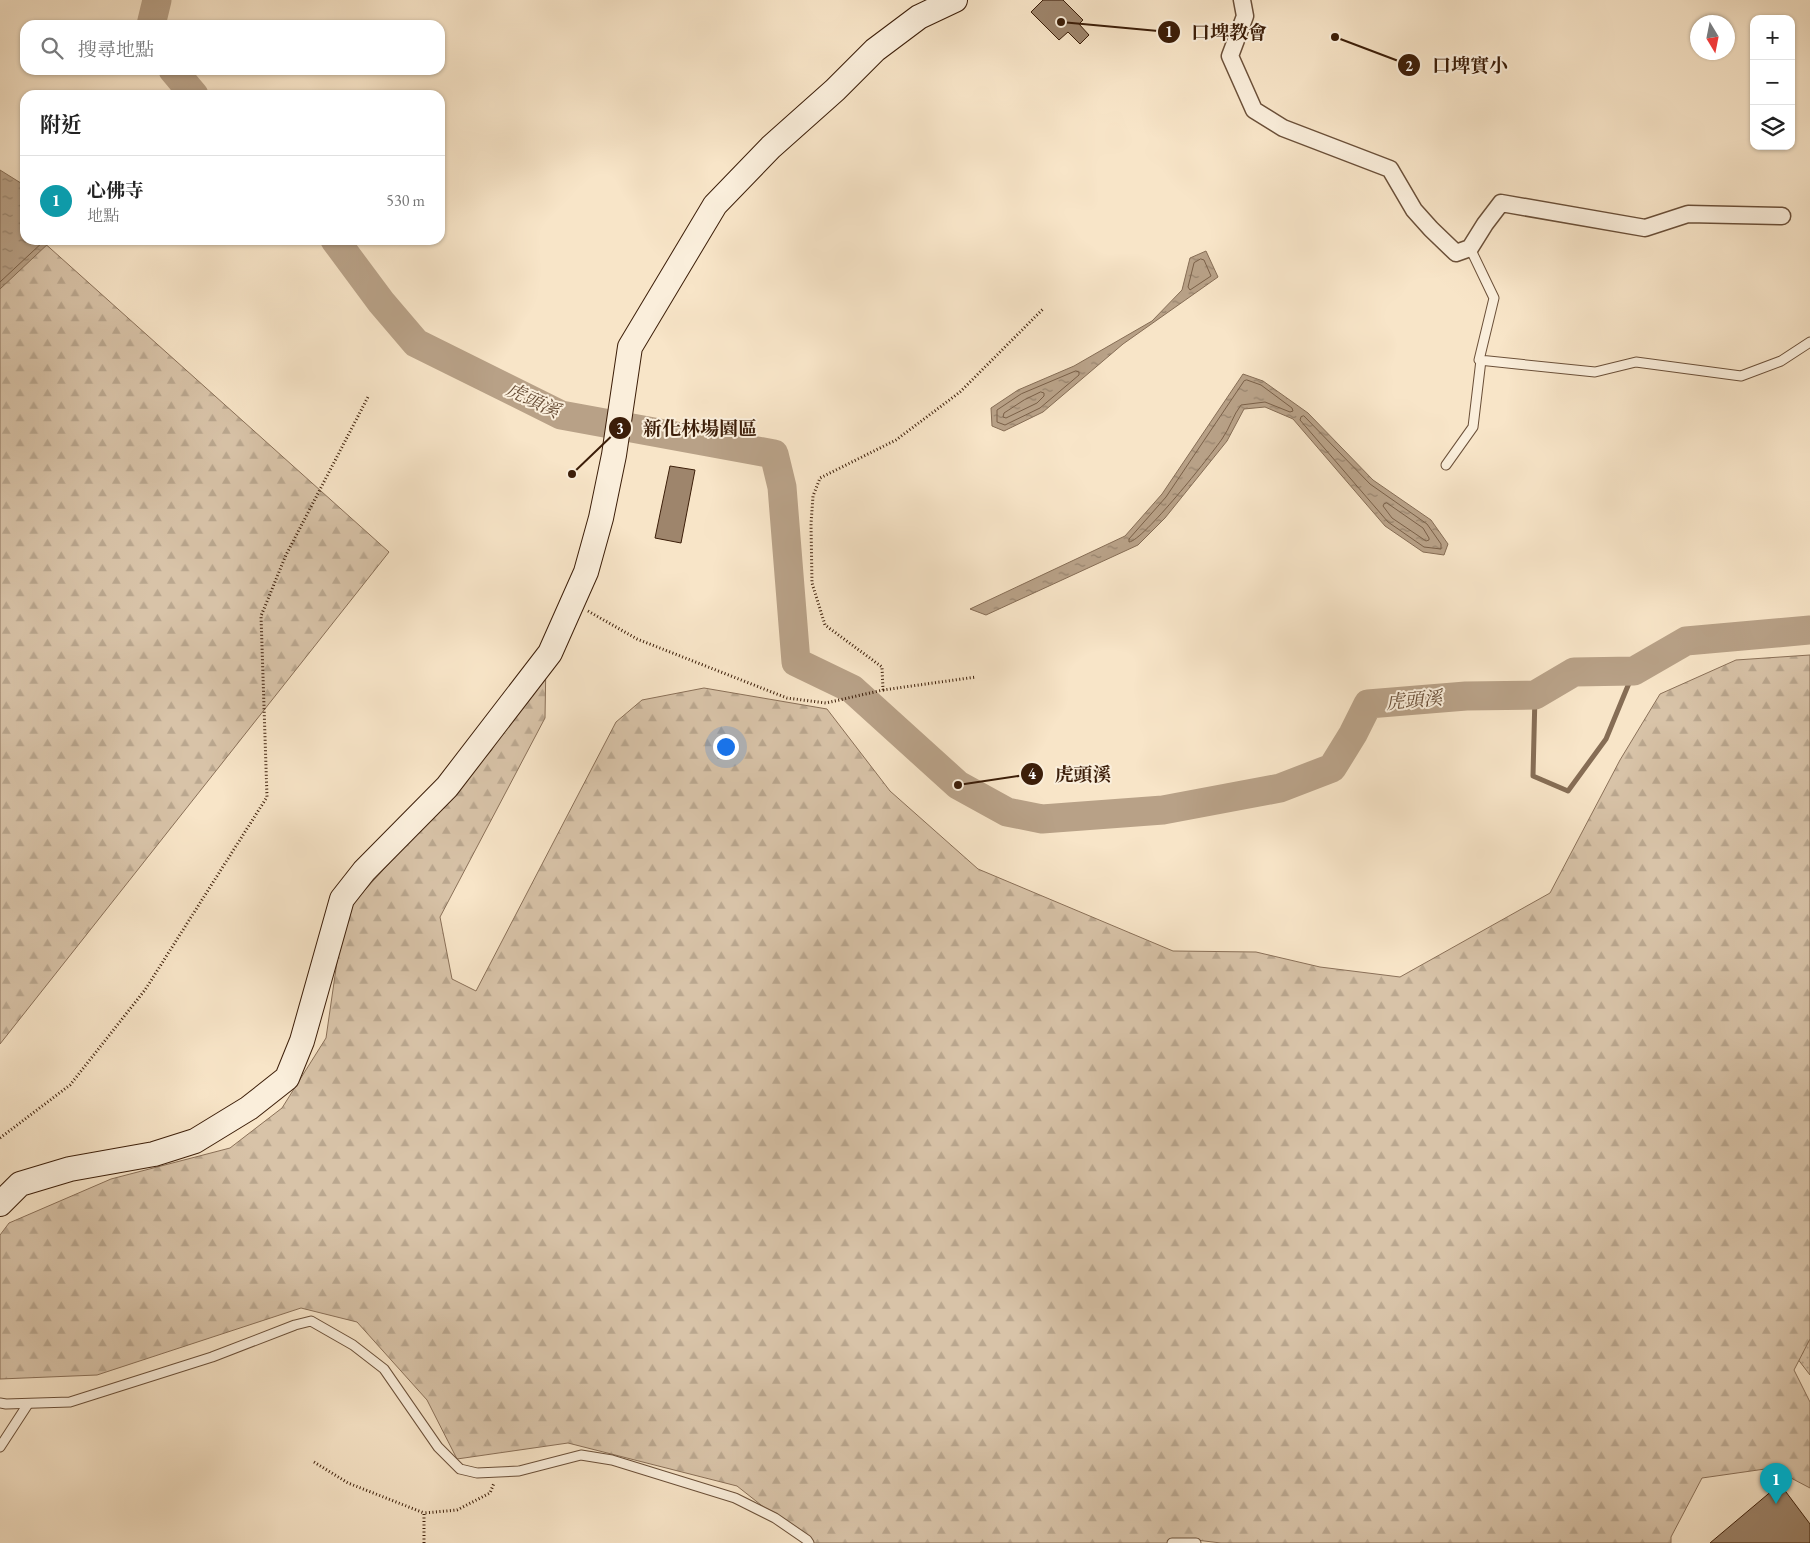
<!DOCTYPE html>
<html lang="zh-TW">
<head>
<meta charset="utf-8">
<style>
	:root { --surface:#fff; --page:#f6f6f6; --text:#222; --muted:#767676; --line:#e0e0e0; --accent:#8f2418 }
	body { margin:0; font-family:"EB Garamond","Noto Serif TC",serif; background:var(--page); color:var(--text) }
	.controls { position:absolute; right:15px; top:15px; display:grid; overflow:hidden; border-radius:10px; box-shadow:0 1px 4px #0004 }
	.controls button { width:45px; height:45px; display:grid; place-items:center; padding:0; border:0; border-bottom:1px solid var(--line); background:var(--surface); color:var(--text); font:25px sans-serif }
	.compass { position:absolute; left:1690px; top:15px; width:45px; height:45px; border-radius:50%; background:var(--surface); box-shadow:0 1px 4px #0004; rotate:170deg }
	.you { position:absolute; left:725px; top:746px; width:18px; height:18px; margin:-12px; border:4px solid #fff; border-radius:50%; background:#1a73e8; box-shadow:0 0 0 8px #1a73e833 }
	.badge { display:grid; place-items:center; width:32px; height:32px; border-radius:50%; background:var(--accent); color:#fff; font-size:16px; font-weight:700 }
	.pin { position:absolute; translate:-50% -41px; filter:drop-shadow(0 1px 2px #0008) }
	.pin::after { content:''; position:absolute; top:26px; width:18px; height:15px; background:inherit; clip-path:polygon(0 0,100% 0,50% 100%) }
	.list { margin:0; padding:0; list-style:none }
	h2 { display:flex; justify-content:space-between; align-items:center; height:65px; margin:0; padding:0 20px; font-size:21px }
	h2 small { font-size:16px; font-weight:400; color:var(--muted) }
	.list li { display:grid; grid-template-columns:32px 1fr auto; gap:15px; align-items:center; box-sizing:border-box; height:90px; padding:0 20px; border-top:1px solid var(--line) }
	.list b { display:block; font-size:19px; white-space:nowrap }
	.list p { margin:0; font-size:16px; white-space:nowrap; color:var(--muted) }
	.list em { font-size:16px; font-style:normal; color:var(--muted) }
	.icon { flex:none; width:28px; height:28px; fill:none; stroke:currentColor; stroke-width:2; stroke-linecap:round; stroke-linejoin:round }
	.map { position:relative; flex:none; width:1810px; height:1543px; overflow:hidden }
	.search { position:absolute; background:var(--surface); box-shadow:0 1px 4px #0004; left:20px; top:20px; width:425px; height:55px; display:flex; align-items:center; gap:12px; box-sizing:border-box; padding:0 18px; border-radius:15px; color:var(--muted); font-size:19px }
	.panel { position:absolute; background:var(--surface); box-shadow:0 1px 4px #0004; left:20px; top:90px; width:425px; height:155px; border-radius:15px }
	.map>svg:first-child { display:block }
	.grass { fill:url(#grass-dots); stroke:#8a7058 }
	.forest { fill:url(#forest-firs); stroke:#8a7058 }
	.water { fill:url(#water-ripples); stroke:#866d55 }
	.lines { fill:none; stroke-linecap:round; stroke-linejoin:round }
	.shore { stroke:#7a6048; stroke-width:1 }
	.stream { stroke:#866d55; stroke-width:5 }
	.river { stroke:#b8a187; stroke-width:29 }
	.building { fill:#9e856c; stroke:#3c1e09 }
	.lane-casing { stroke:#6b5039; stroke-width:11 }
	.street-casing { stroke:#6b5039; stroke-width:19 }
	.secondary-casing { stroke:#3c1e09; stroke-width:26 }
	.path { stroke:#3c1e09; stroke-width:3; stroke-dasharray:1 2.5; stroke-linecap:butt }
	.lane { stroke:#faeedb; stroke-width:9 }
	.street { stroke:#faeedb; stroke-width:16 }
	.secondary { stroke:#faeedb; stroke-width:24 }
	.labels { text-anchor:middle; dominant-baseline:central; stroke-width:4; stroke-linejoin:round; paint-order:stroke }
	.water-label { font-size:19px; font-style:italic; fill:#674c35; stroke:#faeedb }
	.leader { fill:none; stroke:#3c1e09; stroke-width:2 }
	.callout-dot { fill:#3c1e09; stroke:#faeedb; stroke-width:2 }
	.mark-label { font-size:15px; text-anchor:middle; font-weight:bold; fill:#fff }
	.callout-label { font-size:19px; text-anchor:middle; font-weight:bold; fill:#3c1e09; stroke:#faeedb; stroke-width:4; stroke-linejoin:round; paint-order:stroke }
</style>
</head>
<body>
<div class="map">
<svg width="1810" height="1543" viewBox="0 0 1810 1543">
	<defs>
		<pattern id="grass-dots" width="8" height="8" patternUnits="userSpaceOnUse" patternTransform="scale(1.25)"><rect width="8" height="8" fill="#d8c3a8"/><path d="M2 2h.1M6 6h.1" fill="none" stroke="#baa78f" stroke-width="1.8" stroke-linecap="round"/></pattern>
		<pattern id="forest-firs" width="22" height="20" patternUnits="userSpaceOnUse" patternTransform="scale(1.25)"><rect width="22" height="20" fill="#d8c3a8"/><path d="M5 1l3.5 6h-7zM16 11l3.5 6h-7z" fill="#baa78f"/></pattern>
		<pattern id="water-ripples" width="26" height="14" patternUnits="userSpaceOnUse" patternTransform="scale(1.25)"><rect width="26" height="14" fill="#b8a187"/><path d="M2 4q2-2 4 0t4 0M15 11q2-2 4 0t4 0" fill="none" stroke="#97836d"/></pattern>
	</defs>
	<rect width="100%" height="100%" fill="#f8e5c8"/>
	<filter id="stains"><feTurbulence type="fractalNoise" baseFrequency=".004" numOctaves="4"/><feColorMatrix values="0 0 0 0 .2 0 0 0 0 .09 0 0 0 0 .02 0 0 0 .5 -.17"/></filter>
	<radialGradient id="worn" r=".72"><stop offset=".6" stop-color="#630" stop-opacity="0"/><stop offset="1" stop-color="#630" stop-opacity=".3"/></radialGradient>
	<polygon class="grass" points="1810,1328 1810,1375 1787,1345"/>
	<g class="forest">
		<polygon points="0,203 25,240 41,240 389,552 0,1044"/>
		<polygon points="1810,655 1810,1339 1794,1370 1810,1402 1810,1488 1772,1468 1702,1478 1671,1537 1671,1543 1221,1543 1196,1540 1177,1543 809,1543 737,1486 568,1443 457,1459 427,1400 357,1322 301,1308 97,1375 0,1379 0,1235 9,1223 111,1179 230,1148 282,1108 326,1038 344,913 491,751 546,656 545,718 440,917 452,979 476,991 616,722 642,700 704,688 827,709 890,791 978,869 1173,951 1256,952 1320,967 1400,977 1550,893 1620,760 1660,694 1736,660"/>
	</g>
	<g class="water">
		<polygon points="0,170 24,185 25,187 25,240 51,241 0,289"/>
		<polygon points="1206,251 1218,277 1123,344 1043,412 1004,431 992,426 991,408 1018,390 1074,366 1152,321 1182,290 1190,258"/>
		<polygon points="1243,374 1263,381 1308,413 1373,480 1431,520 1448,544 1444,555 1423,552 1385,526 1293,419 1265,407 1244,409 1227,441 1165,518 1138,545 986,615 970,609 1125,536 1162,494"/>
	</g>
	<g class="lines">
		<g class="shore">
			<polygon points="1201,259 1204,260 1211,276 1190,290 1188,287 1194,263"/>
			<polyline points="0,282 45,240"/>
			<polygon points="1076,371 1079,372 1079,375 1040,408 1005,425 997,422 997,410 1021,394"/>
			<path d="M 1247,380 L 1261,385 L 1292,408 L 1293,411 L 1290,412 L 1265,402 L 1241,405 C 1233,415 1230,428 1222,439 C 1211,455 1143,541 1129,542 L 1129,539 L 1166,497 L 1244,381 Z"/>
			<polygon points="1041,392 1044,393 1044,396 1037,403 1006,418 1003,417 1004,413 1024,400"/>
			<polygon points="1304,416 1370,484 1427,524 1441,544 1441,549 1424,547 1388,522 1300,420 1301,417"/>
			<polygon points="1387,503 1423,528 1429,538 1429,540 1426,541 1392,518 1383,506 1384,504"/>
		</g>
		<polyline class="stream" points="1535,695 1533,776 1568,791 1606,739 1634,671"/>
		<g class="river">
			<polyline points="151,25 157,0"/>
			<polyline points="173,70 194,95"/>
			<polyline points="335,240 381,302 416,343 561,415 774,454 782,487 796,662 852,689 958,785 1007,812 1042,819 1163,810 1280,788 1332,768 1353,734 1368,704 1466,696 1535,695 1574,672 1634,671 1686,641 1810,630"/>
		</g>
	</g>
	<g class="building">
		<polygon points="1043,0 1063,0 1083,20 1079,24 1089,35 1080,44 1068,32 1059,40 1031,12"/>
		<polygon points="670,466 695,470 681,543 655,538"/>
		<polygon points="1780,1484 1810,1524 1810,1543 1710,1543"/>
	</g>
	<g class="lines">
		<defs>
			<g id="lane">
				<polyline points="1470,248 1494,298 1479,360 1595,372 1636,362 1741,376 1781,361 1810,342"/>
				<polyline points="1446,465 1473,427 1481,360"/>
				<polyline points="0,1403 6,1404 70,1402 212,1357 295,1325 311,1321 353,1345 384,1369 438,1447 460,1469 477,1473 519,1471 581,1455 612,1460 735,1498 775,1518 807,1540 809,1543"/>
				<polyline points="0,1447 28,1404"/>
				<polyline points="1172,1543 1196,1543"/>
			</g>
			<polyline id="street" points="1242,0 1245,16 1230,56 1254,110 1283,128 1390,169 1414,210 1431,229 1456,253 1470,248 1485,224 1501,203 1645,228 1688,214 1782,216"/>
			<polyline id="secondary" points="0,1204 20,1184 70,1169 154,1154 195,1141 249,1108 287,1078 302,1041 342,899 364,871 447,787 550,653 586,572 601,518 614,455 630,347 715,205 771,147 835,90 875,50 919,17 955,0"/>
		</defs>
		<use href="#lane" class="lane-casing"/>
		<use href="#street" class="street-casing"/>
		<use href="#secondary" class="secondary-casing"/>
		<g class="path">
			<polyline points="588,611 637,639 787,698 826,703 883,690 882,667 825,625 812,583 811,524 813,496 820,478 896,440 960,392 1043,309"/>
			<polyline points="883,690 976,677"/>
			<polyline points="0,1138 70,1085 145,990 267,797 261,616 286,555 369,395"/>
			<polyline points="314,1462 348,1483 424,1513"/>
			<polyline points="424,1543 424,1513 457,1510 490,1493 494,1483"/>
		</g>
		<use href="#lane" class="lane"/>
		<use href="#street" class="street"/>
		<use href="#secondary" class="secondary"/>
	</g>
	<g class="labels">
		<g class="water-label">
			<text transform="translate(533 400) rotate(25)">虎頭溪</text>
			<text transform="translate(1414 700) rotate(-5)">虎頭溪</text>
		</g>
	</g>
	<path class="leader" d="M1061 22L1169 32M1335 37L1409 65M572 474L620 428M958 785L1032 774"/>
	<g class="callout-dot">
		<circle cx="1061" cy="22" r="5"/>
		<circle cx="1335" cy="37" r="5"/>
		<circle cx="572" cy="474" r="5"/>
		<circle cx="958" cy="785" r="5"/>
		<circle cx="1169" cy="32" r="12"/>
		<circle cx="1409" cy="65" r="12"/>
		<circle cx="620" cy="428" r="12"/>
		<circle cx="1032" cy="774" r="12"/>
	</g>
	<g class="mark-label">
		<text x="1169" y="37">1</text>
		<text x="1409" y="71">2</text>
		<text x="620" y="434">3</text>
		<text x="1032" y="779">4</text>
	</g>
	<g class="callout-label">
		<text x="1229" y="39">口埤教會</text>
		<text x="1470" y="72">口埤實小</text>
		<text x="700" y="435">新化林場園區</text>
		<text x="1083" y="781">虎頭溪</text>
	</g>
	<rect width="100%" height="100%" filter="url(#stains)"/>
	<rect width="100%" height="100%" fill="url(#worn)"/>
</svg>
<div class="controls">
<button>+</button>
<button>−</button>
<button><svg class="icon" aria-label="layers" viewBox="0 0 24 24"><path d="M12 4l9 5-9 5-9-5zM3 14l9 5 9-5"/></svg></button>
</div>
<svg class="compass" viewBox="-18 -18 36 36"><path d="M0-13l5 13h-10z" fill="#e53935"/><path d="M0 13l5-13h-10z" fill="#767676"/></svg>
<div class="you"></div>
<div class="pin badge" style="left:1776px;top:1504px;background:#0f9aa8">1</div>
<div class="search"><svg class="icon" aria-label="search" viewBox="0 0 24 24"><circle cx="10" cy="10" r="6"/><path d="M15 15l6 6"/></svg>搜尋地點</div>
<section class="panel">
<h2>附近<small></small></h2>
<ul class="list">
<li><span class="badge" style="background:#0f9aa8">1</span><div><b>心佛寺</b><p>地點</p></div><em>530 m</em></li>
</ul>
</section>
</div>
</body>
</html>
